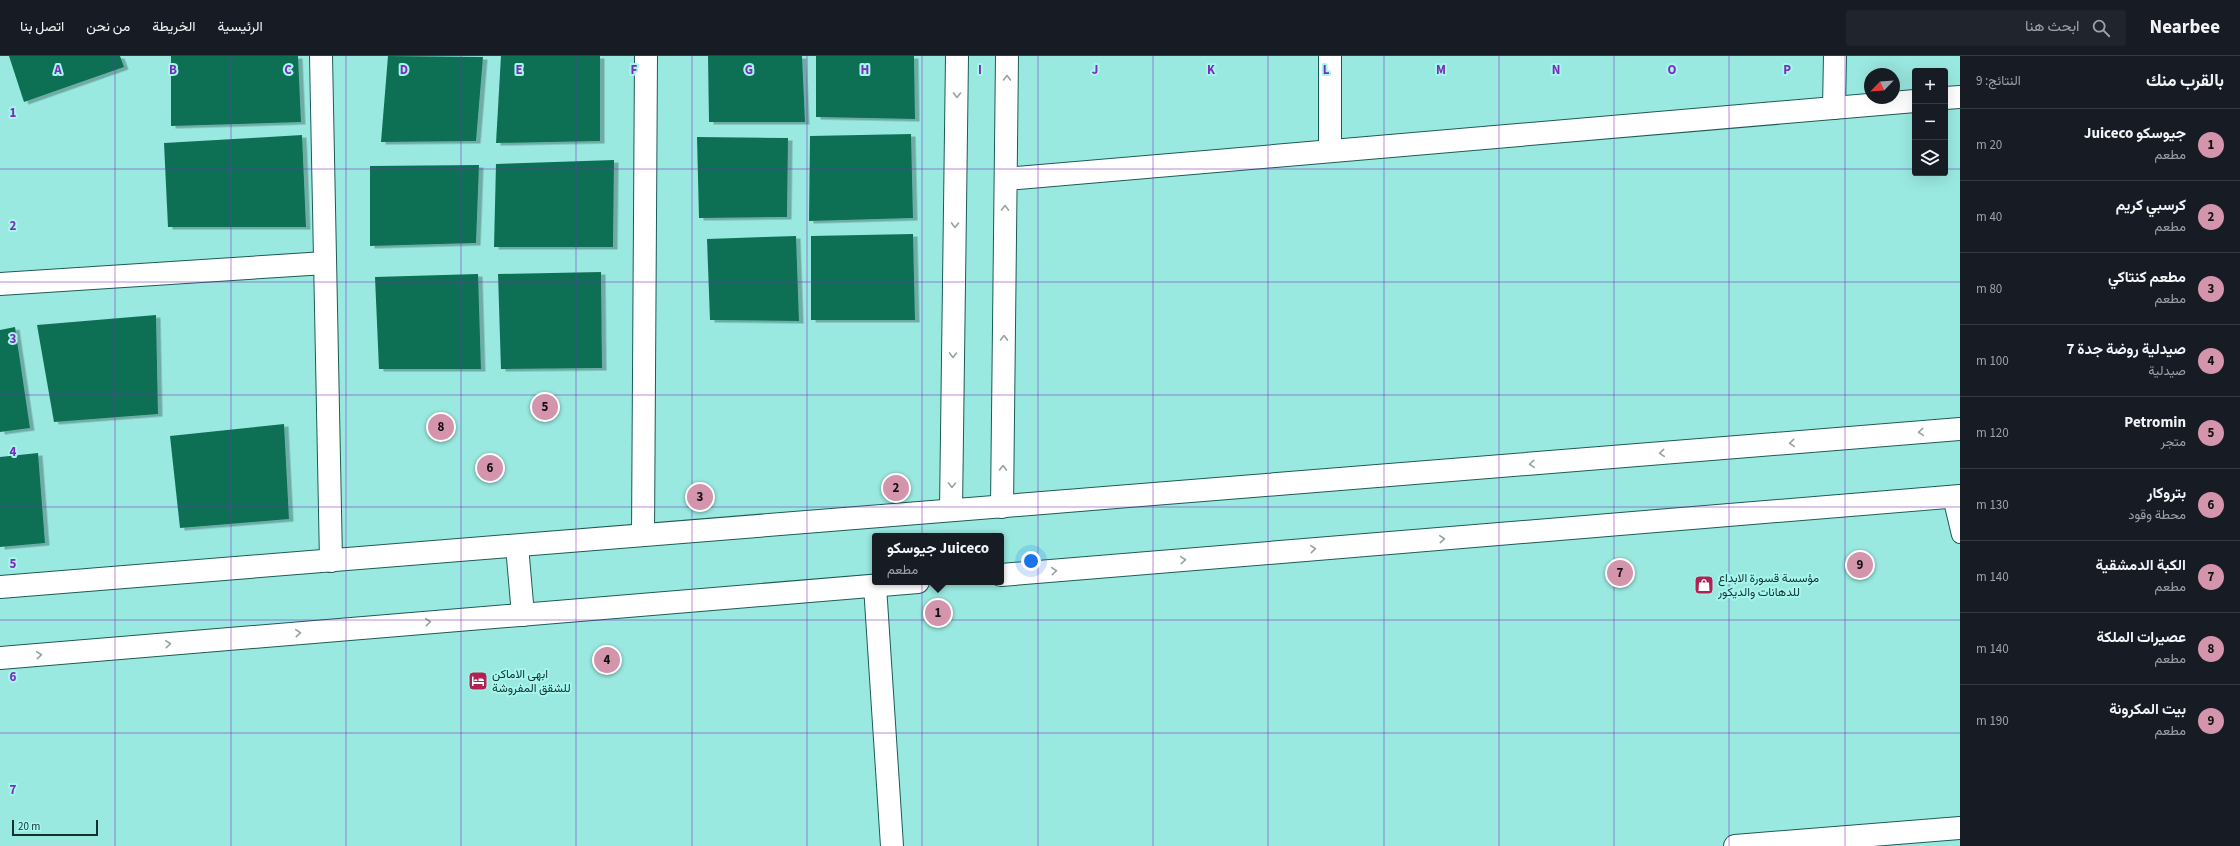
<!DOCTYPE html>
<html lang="ar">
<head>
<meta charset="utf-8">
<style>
	:root { --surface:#171b24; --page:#20242c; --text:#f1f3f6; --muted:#9ea1a6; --line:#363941; --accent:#d494ac }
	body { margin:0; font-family:"Source Sans 3",Vazirmatn,sans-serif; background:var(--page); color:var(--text); direction:rtl }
	.controls { position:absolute; right:12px; top:12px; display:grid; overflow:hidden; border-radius:4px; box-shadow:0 4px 16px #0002 }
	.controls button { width:36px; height:36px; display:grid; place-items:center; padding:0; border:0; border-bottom:1px solid var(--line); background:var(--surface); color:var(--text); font:20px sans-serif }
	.compass { position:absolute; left:1864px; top:12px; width:36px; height:36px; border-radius:50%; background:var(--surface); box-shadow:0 4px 16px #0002; rotate:245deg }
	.scale { position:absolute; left:12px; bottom:10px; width:86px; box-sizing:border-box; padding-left:4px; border:2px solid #11322f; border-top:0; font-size:11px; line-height:14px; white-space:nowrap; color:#11322f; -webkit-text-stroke:3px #a7f6ee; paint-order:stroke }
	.you { position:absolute; left:1031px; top:505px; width:14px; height:14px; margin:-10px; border:3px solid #fff; border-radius:50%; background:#1a73e8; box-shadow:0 0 0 6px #1a73e833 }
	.badge { display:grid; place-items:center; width:26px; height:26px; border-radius:50%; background:var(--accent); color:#111; font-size:13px; font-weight:700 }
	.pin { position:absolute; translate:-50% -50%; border:2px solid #fff; box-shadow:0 1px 4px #0006 }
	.popup { position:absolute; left:872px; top:477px; width:132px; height:52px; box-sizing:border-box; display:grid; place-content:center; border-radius:4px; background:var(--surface); filter:drop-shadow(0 1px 3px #0005); font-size:13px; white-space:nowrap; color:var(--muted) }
	.popup b { font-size:15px; color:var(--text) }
	.popup::after { content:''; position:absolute; left:50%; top:100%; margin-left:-8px; border:8px solid transparent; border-top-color:var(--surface) }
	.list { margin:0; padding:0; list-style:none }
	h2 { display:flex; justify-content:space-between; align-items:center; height:52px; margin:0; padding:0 16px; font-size:17px }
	h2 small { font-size:13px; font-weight:400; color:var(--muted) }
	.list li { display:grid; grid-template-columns:26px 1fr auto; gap:12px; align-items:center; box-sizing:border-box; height:72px; padding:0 16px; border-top:1px solid var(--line) }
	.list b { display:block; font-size:15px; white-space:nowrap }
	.list p { margin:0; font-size:13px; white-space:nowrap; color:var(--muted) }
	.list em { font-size:13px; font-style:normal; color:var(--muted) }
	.icon { flex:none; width:22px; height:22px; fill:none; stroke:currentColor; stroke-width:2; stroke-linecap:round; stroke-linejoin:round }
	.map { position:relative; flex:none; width:1960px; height:790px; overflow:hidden; direction:ltr }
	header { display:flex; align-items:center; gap:24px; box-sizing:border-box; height:56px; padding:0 20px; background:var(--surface); border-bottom:1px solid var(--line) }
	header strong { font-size:19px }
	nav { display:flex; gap:22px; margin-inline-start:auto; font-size:14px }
	.search { width:280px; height:36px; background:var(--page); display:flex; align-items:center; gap:10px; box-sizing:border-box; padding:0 14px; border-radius:4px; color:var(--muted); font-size:15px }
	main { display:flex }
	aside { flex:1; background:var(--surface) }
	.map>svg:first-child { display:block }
	.building { fill:#0d7054; filter:url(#shadow) }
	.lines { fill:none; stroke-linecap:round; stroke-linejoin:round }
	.lane-casing { stroke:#1d5b56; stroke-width:18 }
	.street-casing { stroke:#1d5b56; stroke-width:24 }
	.secondary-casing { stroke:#1d5b56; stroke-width:24 }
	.lane { stroke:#fff; stroke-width:16 }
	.street { stroke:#fff; stroke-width:22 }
	.secondary { stroke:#fff; stroke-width:22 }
	.oneway { stroke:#94a3a1 }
	.grid { fill:none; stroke:#7b2cbf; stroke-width:1; stroke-opacity:0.55 }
	.labels { text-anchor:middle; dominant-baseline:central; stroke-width:4; stroke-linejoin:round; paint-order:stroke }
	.poi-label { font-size:12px; fill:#11322f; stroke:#a7f6ee; text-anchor:start }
	.grid-label { font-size:13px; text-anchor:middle; font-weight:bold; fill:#7b2cbf; stroke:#a7f6ee; stroke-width:4; stroke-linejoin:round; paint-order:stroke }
</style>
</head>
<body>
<header>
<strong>Nearbee</strong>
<div class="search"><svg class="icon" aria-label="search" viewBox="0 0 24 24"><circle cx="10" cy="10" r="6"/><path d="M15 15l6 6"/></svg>ابحث هنا</div>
<nav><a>الرئيسية</a><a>الخريطة</a><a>من نحن</a><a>اتصل بنا</a></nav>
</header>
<main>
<aside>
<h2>بالقرب منك<small>النتائج: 9</small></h2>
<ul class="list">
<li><span class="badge">1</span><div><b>جيوسكو Juiceco</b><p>مطعم</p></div><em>20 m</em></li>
<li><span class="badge">2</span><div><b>كرسبي كريم</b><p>مطعم</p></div><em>40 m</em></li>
<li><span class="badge">3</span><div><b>مطعم كنتاكي</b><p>مطعم</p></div><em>80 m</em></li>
<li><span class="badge">4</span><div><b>صيدلية روضة جدة 7</b><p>صيدلية</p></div><em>100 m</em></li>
<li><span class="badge">5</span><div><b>Petromin</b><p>متجر</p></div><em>120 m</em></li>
<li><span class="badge">6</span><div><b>بتروكار</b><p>محطة وقود</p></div><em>130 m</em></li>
<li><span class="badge">7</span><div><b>الكبة الدمشقية</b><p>مطعم</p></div><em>140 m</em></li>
<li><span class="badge">8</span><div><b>عصيرات الملكة</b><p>مطعم</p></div><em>140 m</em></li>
<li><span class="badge">9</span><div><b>بيت المكرونة</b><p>مطعم</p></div><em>190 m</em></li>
</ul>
</aside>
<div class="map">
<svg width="1960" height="790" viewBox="0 0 1960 790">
	<defs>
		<filter id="shadow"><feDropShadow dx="4.5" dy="2.5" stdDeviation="0" flood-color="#0004"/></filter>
	</defs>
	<rect width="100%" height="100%" fill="#9ae9e1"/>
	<g class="building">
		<polygon points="9,0 120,0 124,11 24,46"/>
		<polygon points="171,0 298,0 301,66 171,70"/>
		<polygon points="388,0 483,1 476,85 381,86"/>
		<polygon points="501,0 600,0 600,85 496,87"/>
		<polygon points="708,0 802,0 805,66 709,66"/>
		<polygon points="816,0 914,0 915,63 816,61"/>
		<polygon points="911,78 913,162 809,165 810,80"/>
		<polygon points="302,79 306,171 168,171 164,87"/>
		<polygon points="697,81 788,82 787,161 699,162"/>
		<polygon points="614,104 613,191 494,191 496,108"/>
		<polygon points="479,109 476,187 370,190 370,110"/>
		<polygon points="913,178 915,264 811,264 811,180"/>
		<polygon points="796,180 799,265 710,264 707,183"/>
		<polygon points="601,216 602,312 501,313 498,218"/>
		<polygon points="478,218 481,313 379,313 375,221"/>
		<polygon points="156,259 158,358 54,366 37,269"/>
		<polygon points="15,271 30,372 0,376 0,274"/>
		<polygon points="284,368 289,463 180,472 170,380"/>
		<polygon points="38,397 45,487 0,491 0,401"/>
	</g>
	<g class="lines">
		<defs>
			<polyline id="lane" points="1951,441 1960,479"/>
			<g id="street">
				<polyline points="321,0 331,505"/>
				<polyline points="1945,42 1960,41"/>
				<polyline points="1834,52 1835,0"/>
				<polyline points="1330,95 1330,0"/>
				<polyline points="1006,123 1915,45"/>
				<polyline points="0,228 325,207"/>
				<polyline points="1002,451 1007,0"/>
				<polyline points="951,454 957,0"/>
				<polyline points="643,479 646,0"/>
				<polyline points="875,530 892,790"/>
				<polyline points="1735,790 1960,772"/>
			</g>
			<g id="secondary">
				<polyline points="517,490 523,559"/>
				<polyline points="1001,519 1960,440"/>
				<polyline points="0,531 1960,373"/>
				<polyline points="0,602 918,526"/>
			</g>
		</defs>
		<use href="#lane" class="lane-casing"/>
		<use href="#street" class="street-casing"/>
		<use href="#secondary" class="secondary-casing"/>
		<use href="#lane" class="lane"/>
		<use href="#street" class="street"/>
		<use href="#secondary" class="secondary"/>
	</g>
	<defs><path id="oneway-chevron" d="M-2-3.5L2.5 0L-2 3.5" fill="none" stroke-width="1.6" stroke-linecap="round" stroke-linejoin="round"/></defs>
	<g class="oneway">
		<use href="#oneway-chevron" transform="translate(1007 22) rotate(-89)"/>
		<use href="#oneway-chevron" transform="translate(957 39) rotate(91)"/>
		<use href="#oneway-chevron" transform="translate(1005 152) rotate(-89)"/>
		<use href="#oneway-chevron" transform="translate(955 169) rotate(91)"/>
		<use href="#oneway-chevron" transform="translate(1004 282) rotate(-89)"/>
		<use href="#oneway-chevron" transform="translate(953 299) rotate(91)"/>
		<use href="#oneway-chevron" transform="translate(1921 376) rotate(175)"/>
		<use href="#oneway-chevron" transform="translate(1792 387) rotate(175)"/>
		<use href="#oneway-chevron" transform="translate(1662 397) rotate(175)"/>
		<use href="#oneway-chevron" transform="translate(1532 408) rotate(175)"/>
		<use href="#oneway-chevron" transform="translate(1003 412) rotate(-89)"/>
		<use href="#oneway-chevron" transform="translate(952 429) rotate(91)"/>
		<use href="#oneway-chevron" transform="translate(1442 483) rotate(-5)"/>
		<use href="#oneway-chevron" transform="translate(1313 493) rotate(-5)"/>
		<use href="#oneway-chevron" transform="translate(1183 504) rotate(-5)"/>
		<use href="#oneway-chevron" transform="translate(1054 515) rotate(-5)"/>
		<use href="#oneway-chevron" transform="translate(428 566) rotate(-5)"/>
		<use href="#oneway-chevron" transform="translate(298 577) rotate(-5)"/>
		<use href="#oneway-chevron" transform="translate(168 588) rotate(-5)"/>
		<use href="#oneway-chevron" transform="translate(39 599) rotate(-5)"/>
	</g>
	<path class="grid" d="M 115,0 L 115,790M 231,0 L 231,790M 346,0 L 346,790M 461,0 L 461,790M 576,0 L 576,790M 692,0 L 692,790M 807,0 L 807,790M 922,0 L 922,790M 1038,0 L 1038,790M 1153,0 L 1153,790M 1268,0 L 1268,790M 1384,0 L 1384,790M 1499,0 L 1499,790M 1614,0 L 1614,790M 1729,0 L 1729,790M 1845,0 L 1845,790M 0,113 L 1915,113M 1945,113 L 1960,113M 0,226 L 1960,226M 0,339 L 1960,339M 0,451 L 1960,451M 0,564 L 1960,564M 0,677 L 1960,677"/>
	<defs>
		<symbol id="shop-square" viewBox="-11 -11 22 22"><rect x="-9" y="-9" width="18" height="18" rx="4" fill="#b12151" stroke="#a7f6ee"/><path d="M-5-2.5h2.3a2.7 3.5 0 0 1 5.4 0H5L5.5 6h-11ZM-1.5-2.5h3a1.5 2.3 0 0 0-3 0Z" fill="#fff"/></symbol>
		<symbol id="hotel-square" viewBox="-11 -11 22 22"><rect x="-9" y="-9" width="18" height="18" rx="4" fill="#b12151" stroke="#a7f6ee"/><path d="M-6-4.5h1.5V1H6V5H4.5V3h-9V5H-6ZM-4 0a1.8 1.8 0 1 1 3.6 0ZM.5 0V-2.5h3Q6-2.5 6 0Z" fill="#fff"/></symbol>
	</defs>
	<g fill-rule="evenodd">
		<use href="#shop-square" x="1693" y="518" width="22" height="22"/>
		<use href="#hotel-square" x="467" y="614" width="22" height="22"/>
	</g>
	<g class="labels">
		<g class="poi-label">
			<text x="1718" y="522">مؤسسة قسورة الابداع<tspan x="1718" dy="14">للدهانات والديكور</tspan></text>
			<text x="492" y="618">ابهى الاماكن<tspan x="492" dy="14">للشقق المفروشة</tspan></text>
		</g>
	</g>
	<g class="grid-label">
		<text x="58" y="18">A</text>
		<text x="173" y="18">B</text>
		<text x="288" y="18">C</text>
		<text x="404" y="18">D</text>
		<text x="519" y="18">E</text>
		<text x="634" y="18">F</text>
		<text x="749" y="18">G</text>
		<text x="865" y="18">H</text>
		<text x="980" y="18">I</text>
		<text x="1095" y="18">J</text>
		<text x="1211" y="18">K</text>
		<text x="1326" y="18">L</text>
		<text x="1441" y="18">M</text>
		<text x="1556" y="18">N</text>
		<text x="1672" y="18">O</text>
		<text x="1787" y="18">P</text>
		<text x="13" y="61">1</text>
		<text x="13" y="174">2</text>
		<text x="13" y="287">3</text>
		<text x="13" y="400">4</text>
		<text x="13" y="512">5</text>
		<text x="13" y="625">6</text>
		<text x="13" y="738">7</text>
	</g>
</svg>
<div class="controls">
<button>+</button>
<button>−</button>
<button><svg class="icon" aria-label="layers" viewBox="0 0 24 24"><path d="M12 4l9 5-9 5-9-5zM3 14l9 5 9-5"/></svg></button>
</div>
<svg class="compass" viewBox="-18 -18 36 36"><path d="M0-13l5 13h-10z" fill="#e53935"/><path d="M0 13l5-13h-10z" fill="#9ea1a6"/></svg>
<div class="scale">20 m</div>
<div class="you"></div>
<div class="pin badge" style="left:938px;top:557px">1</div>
<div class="popup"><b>جيوسكو Juiceco</b>مطعم</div>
<div class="pin badge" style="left:896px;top:432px">2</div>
<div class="pin badge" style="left:700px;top:441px">3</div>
<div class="pin badge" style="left:607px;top:604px">4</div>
<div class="pin badge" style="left:545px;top:351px">5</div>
<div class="pin badge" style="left:490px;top:412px">6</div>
<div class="pin badge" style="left:1620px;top:517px">7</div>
<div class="pin badge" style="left:441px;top:371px">8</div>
<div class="pin badge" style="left:1860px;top:509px">9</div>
</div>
</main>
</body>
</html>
